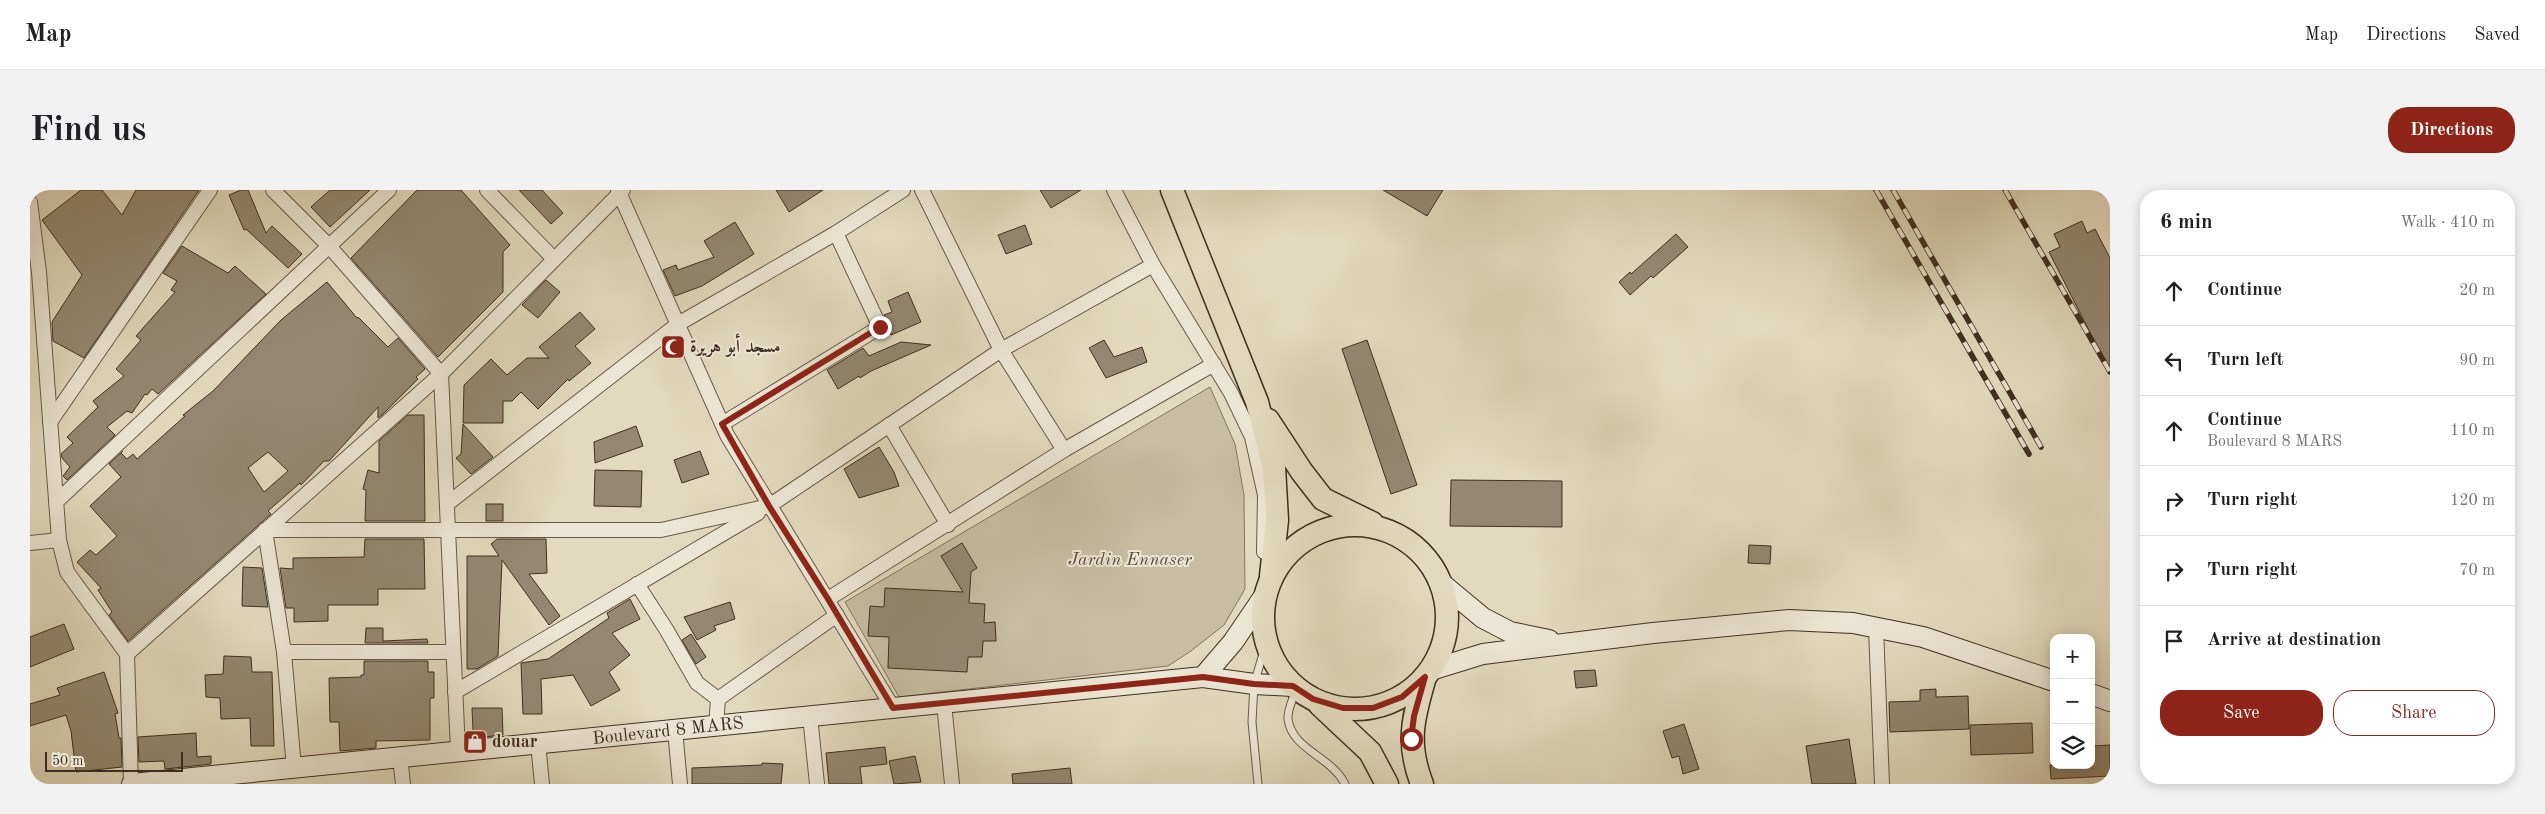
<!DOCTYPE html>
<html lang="en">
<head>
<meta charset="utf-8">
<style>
	:root { --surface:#fff; --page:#f2f2f2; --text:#202124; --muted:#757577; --line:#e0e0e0; --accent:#8f2418 }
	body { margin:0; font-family:"Old Standard TT",Amiri,serif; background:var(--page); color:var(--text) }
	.controls { position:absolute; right:15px; bottom:15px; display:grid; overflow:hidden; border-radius:10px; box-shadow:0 2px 12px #0003 }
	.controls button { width:45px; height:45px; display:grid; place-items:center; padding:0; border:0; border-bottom:1px solid var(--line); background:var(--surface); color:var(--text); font:25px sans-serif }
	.scale { position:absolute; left:15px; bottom:12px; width:138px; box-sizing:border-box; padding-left:5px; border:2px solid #402f20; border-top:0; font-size:14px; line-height:18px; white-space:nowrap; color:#402f20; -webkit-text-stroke:4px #ece7d5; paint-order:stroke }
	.stop { position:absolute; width:15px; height:15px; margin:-11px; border:4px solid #8f2418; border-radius:50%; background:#fff }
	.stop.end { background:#8f2418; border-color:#fff; box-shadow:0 1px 5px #0008 }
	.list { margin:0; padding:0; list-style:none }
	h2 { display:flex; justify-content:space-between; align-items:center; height:65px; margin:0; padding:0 20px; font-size:21px }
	h2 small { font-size:16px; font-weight:400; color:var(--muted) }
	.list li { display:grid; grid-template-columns:32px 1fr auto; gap:15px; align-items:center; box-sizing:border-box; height:70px; padding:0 20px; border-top:1px solid var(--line) }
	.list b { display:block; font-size:19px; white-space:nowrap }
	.list p { margin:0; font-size:16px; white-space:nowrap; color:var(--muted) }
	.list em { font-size:16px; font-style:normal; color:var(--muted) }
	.actions { display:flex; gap:10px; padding:15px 20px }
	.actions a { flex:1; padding:11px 0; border:1px solid var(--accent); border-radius:20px; text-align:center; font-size:18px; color:var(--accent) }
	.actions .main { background:var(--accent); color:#fff }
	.icon { flex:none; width:28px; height:28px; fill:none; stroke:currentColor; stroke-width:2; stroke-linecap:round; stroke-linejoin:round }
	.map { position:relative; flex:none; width:2080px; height:594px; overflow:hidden; border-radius:20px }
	header { display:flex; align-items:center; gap:30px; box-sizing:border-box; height:70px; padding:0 25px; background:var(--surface); border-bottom:1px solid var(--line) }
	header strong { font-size:24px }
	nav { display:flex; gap:28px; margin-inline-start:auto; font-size:18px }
	.intro { display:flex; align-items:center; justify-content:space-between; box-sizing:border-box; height:120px; padding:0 30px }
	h1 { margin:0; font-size:35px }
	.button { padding:12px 22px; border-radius:20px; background:var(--accent); color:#fff; font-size:18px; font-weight:700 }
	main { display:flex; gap:30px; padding:0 30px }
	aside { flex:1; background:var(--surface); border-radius:20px; box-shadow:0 2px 12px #0003 }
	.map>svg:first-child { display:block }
	.green { fill:#c6bda3; stroke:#837662 }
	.building { fill:#948872; stroke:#402f20; fill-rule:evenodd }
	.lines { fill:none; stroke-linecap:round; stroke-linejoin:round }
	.service-casing { stroke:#685a48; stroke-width:9 }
	.minor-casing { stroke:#685a48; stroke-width:16 }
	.secondary-casing { stroke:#402f20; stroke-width:22 }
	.primary-casing { stroke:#402f20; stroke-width:25 }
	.service { stroke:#ece7d5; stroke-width:7 }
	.minor { stroke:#ece7d5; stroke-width:14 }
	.secondary { stroke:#ece7d5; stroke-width:20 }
	.primary { stroke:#e2dabe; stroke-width:22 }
	.rail-casing { stroke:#402f20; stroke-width:5.5 }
	.rail { stroke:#ece7d5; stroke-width:4; stroke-dasharray:11; stroke-linecap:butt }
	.route { stroke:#8f2418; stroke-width:6 }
	.labels { text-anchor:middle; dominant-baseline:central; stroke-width:4; stroke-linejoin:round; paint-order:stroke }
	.poi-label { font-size:18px; font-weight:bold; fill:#402f20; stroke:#ece7d5; text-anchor:start }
	.park-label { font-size:18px; font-style:italic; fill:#5b4b3a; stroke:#ece7d5 }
	.street-label { font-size:18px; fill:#402f20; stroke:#ece7d5 }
</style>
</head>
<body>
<header>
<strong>Map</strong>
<nav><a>Map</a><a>Directions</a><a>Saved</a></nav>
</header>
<div class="intro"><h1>Find us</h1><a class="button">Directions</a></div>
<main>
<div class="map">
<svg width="2080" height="594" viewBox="0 0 2080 594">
	<rect width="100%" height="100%" fill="#e2dabe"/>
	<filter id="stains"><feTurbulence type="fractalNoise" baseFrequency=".004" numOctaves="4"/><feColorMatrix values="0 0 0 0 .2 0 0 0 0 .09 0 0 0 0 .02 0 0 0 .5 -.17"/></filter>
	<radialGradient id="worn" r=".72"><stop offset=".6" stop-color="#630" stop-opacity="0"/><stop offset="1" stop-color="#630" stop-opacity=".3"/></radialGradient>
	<polygon class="green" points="1180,197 1205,254 1214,305 1215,399 1194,435 1161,461 1138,476 869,507 815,412"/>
	<g class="building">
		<polygon points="51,0 72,0 92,25 106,0 169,0 54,168 23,151 22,132 52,85 12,30"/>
		<polygon points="211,0 218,0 236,43 242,36 272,64 258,78 216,39 214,40 199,5"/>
		<polygon points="300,0 340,0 300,37 281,17"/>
		<polygon points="387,0 431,0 480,55 473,62 473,102 408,167 321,68"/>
		<polygon points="489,0 512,0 533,23 521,34"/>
		<polygon points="746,0 793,0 759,22"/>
		<polygon points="1010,0 1051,0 1021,18"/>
		<polygon points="1353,0 1413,0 1397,26"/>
		<polygon points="2052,31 2057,43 2065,39 2080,68 2080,182 2019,62 2030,57 2024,44"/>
		<polygon points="705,32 724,64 672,96 645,106 633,80 646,75 648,80 684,67 674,51"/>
		<polygon points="995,35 1002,54 976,64 968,45"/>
		<polygon points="1646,44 1658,57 1623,88 1621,86 1600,105 1589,92 1600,82 1601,84"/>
		<polygon points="152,56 198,83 205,76 236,104 128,204 122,199 117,205 115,204 102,223 97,221 77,237 85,245 37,290 33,286 40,277 32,268 31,264 43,253 37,247 68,217 63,211 94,186 86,179 111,150 106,146 145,102 141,100 147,91 133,83"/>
		<polygon points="516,90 530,102 508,128 492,115"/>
		<path d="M 297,92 L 327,128 L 328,127 L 358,157 L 368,148 L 395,179 L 386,187 L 388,189 L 352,225 L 348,228 L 348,217 L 299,271 L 294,271 L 271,295 L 270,293 L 238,321 L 241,324 L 98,451 L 79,425 L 82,422 L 68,400 L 71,398 L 47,372 L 60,360 L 66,365 L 87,346 L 60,316 L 91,287 L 79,274 L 93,261 L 91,263 L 97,269 L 103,264 L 107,269 L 155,226 L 153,225 L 183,201 L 251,130 ZM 238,262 L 258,281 L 234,302 L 218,278 Z"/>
		<polygon points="878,102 891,132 861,145 854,125 862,122 858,111"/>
		<polygon points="550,122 565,139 545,156 561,173 539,191 538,189 508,219 491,202 482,211 473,211 473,233 433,233 434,195 461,169 477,185 497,168 519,168 509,157"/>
		<polygon points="1074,150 1084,167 1112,157 1117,172 1076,188 1059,158"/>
		<polygon points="1337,150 1387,295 1361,304 1312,159"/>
		<polygon points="871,152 901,155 841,181 830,188 829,186 808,199 797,180 833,158 839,166"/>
		<polygon points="378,225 394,225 395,331 335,331 336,300 333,299 338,280 349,283 349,251"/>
		<polygon points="433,234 463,267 441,284 426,268 431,264"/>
		<polygon points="606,236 613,256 565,273 564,252"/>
		<polygon points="849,257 864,282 869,296 829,308 814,279"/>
		<polygon points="670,261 679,284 652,293 644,270"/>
		<polygon points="565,280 612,281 611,317 564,316"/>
		<polygon points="1421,290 1532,291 1532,337 1420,336"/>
		<rect x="456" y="314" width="17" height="17"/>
		<polygon points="335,349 394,349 395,399 348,399 348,415 298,415 298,431 264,432 264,418 256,418 250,378 263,379 263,368 334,367"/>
		<polygon points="467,349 516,349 517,383 499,384 530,426 519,435 472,370 468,466 447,479 437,479 437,366 469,366 461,354"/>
		<polygon points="932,353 947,378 941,382 939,413 955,414 954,433 965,432 966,451 953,451 952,467 938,467 937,482 858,478 859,447 838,446 840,416 854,417 855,398 933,402 911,366"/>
		<polygon points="1719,355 1741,356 1740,374 1718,373"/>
		<polygon points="213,377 232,378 238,417 212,416"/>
		<polygon points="600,409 610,429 582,443 600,465 579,482 590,500 561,516 543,485 511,489 512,524 493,524 491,473 518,469 579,428 577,423"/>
		<polygon points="700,412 705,429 684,436 686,440 667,450 654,427"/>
		<polygon points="34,434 44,459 0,477 0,447"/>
		<polygon points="336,438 353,438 353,451 397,449 398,453 335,453"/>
		<polygon points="661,444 676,467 666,474 652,450"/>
		<polygon points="194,466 221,467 222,482 242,482 244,556 221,556 220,528 191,529 190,508 176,507 175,485 193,484"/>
		<polygon points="334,471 398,471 398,482 404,482 404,508 400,508 400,550 346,551 346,558 310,561 309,532 300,532 299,488 331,487 331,485 334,485"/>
		<polygon points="1565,480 1567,496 1546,498 1544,481"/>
		<polygon points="74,482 88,523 85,524 89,548 91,548 92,577 46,582 41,541 36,525 0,536 0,514 30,505 27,498"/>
		<polygon points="1906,499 1906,507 1938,506 1939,539 1860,542 1859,512 1890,511 1890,500"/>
		<polygon points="442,518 472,518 473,545 454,547 454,541 443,541"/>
		<polygon points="2002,533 2003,563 1941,565 1940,535"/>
		<polygon points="1654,534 1669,579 1653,584 1649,566 1642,568 1633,541"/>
		<polygon points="166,543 167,567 181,566 181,574 135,579 134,571 109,572 108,547"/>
		<polygon points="1819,549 1826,594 1782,594 1776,556"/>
		<polygon points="2080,555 2080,586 2021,589 2020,575 2061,575 2061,556"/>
		<polygon points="855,557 857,574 830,577 832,594 799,594 796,563"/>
		<polygon points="885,566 891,592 864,594 859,571"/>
		<polygon points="732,573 753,574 751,594 662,594 662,578 732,575"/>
		<polygon points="1040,578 1042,594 983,594 982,584"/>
	</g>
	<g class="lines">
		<defs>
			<g id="service">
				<path d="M 1266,499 C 1264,507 1257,520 1258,529 C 1262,560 1301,566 1315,594"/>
				<polyline points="1228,594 1222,532 1224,494 1236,454"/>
			</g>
			<g id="minor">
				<polyline points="243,0 299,56 411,184 428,561"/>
				<polyline points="457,0 524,69"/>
				<polyline points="588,0 697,245 863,518"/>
				<polyline points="892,0 971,160 1034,260"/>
				<polyline points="1084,0 1123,75 1201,203 1222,247 1235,305 1234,362"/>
				<polyline points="0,12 9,82 29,350 37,382 97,464 101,594"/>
				<polyline points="20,232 180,0"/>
				<polyline points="692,234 850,137 806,43"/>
				<polyline points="859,235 918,335"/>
				<polyline points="26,312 359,0"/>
				<polyline points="417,314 648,134 806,43 873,0"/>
				<polyline points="0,353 29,350"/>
				<polyline points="607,394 636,439 667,493 688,509"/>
				<polyline points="798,409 1034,260 1184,174"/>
				<polyline points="1846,438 1852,594"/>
				<polyline points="254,462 423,462"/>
				<polyline points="97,464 411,184 593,0"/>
				<polyline points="425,502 728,323"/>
				<polyline points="914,513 922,594"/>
				<polyline points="780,526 787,594"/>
				<polyline points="686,536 688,509 807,425"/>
				<polyline points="645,540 650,594"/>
				<polyline points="508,553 512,594"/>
				<polyline points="370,567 373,594"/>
				<polyline points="264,578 254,462 235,340 631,340 739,316 971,160 1123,75"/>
			</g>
			<g id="secondary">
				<polyline points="1412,394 1453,428 1480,442 1519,450"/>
				<polyline points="1401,480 1453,464 1623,443 1759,430 1823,433 1893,447 2024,491"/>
				<polyline points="1173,487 1203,452 1235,405"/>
				<polyline points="2061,504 2080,511"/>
				<polyline points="102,594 1173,487 1224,494 1263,496"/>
			</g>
			<g id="primary">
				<polyline points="1142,0 1227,212 1244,277 1247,330 1241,386"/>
				<polyline points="1238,230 1272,282 1293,309 1342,333"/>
				<circle cx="1325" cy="427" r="92"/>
				<polyline points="1290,515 1340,562 1357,594"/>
				<path d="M 1392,594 C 1376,553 1383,528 1395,487"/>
			</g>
		</defs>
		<use href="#service" class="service-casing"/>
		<use href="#minor" class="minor-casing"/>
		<use href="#secondary" class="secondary-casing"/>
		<use href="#primary" class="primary-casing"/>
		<use href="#service" class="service"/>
		<use href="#minor" class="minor"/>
		<use href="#secondary" class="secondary"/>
		<use href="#primary" class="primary"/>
		<defs>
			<g id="rail">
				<polyline points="1846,0 1999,264"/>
				<polyline points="1863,0 2011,257"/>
				<polyline points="1975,0 2080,182"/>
			</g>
		</defs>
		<use href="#rail" class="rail-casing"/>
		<use href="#rail" class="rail"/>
	</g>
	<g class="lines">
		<polyline class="route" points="850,137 692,234 739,316 798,409 863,518 1173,487 1224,494 1263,496 1283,509 1313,518 1343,518 1372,507 1395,487 1384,526 1381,549"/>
	</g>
	<defs>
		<symbol id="mosque-square" viewBox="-11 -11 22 22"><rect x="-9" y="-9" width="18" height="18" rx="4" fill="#8f2418" stroke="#ece7d5"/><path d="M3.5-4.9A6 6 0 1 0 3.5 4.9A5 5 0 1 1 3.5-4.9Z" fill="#fff"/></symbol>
		<symbol id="shop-square" viewBox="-11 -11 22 22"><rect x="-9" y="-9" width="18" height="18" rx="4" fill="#8f2418" stroke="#ece7d5"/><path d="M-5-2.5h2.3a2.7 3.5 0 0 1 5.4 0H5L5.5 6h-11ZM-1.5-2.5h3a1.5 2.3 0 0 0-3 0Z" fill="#fff"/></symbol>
	</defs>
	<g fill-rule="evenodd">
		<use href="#mosque-square" x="629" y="143" width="28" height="28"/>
		<use href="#shop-square" x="431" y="538" width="28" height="28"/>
	</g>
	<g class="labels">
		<g class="poi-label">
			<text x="660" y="157">مسجد أبو هريرة</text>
			<text x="462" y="552">douar</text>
		</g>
		<g class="park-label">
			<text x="1100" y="370">Jardin Ennaser</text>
		</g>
		<g class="street-label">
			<text transform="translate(638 541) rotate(-6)">Boulevard 8 MARS</text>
		</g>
	</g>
	<rect width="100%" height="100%" filter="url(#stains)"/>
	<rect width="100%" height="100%" fill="url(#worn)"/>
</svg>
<div class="controls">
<button>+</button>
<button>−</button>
<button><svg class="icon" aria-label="layers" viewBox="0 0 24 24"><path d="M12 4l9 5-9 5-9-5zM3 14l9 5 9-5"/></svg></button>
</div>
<div class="scale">50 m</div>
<div class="stop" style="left:1381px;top:549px"></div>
<div class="stop end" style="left:850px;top:137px"></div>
</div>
<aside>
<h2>6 min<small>Walk · 410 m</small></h2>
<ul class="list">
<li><svg class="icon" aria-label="ahead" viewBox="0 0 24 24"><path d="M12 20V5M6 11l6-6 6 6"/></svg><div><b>Continue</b></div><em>20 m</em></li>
<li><svg class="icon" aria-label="left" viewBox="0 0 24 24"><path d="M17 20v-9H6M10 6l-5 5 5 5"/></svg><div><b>Turn left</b></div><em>90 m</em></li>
<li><svg class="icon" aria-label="ahead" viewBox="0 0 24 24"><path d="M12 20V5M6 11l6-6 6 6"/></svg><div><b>Continue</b><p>Boulevard 8 MARS</p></div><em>110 m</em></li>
<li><svg class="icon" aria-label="right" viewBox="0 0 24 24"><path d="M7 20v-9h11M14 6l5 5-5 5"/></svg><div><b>Turn right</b></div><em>120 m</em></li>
<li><svg class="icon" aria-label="right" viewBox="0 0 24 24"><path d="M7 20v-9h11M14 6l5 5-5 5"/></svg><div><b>Turn right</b></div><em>70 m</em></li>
<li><svg class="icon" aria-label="arrive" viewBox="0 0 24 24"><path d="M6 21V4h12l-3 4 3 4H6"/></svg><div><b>Arrive at destination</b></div></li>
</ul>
<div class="actions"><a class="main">Save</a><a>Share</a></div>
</aside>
</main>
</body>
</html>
